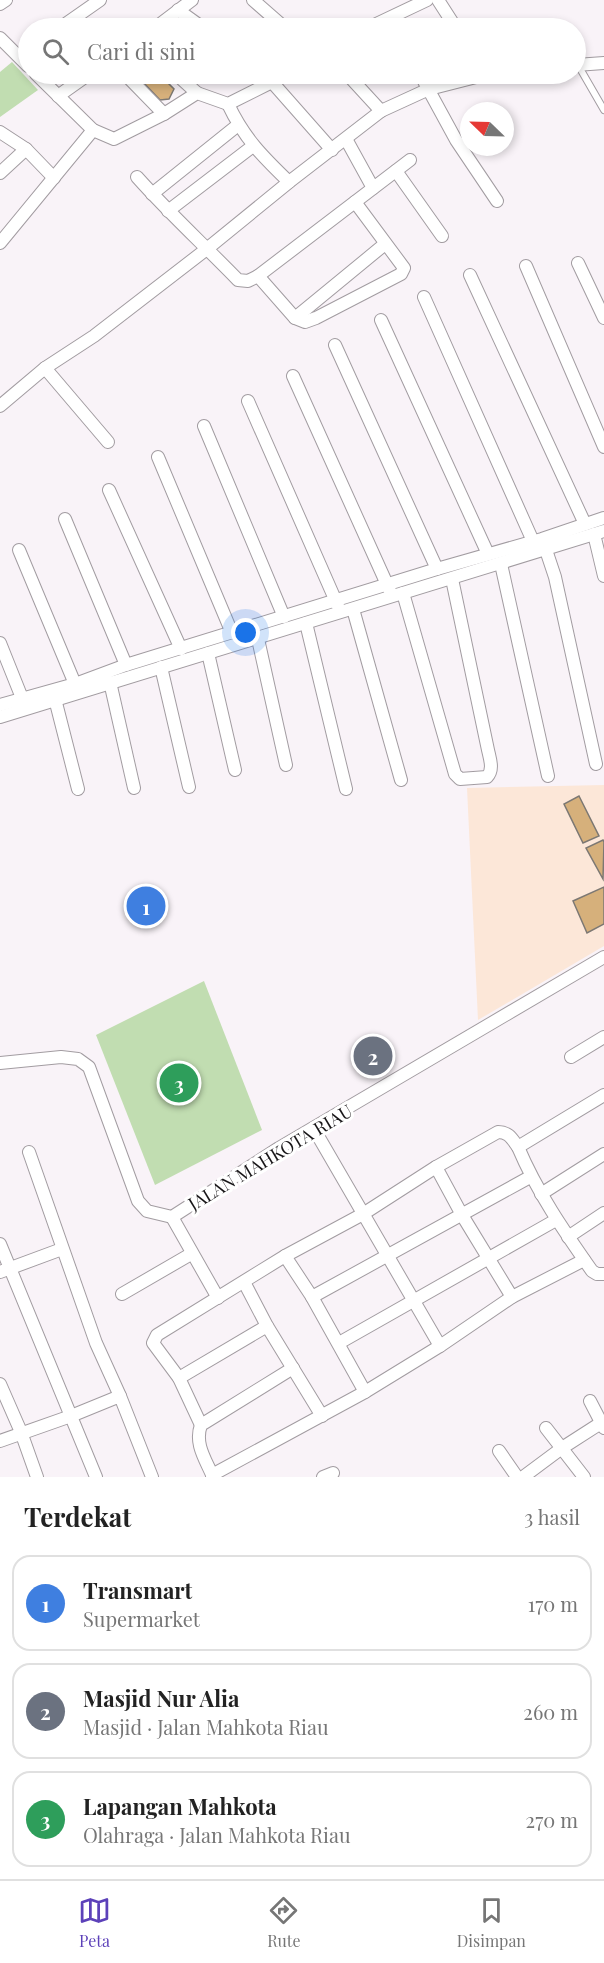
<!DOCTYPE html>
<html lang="id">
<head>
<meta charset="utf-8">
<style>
	:root { --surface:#fff; --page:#f2f2f2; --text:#222; --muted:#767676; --line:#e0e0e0; --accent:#5c41b9 }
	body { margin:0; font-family:"Playfair Display",serif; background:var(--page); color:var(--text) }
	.compass { position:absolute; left:460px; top:102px; width:54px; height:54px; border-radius:50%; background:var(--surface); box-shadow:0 3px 9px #0003; rotate:293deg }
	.you { position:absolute; left:246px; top:633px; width:21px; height:21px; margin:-15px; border:4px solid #fff; border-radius:50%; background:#1a73e8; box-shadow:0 0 0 9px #1a73e833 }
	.badge { display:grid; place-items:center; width:39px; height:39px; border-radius:50%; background:var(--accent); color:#fff; font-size:20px; font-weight:700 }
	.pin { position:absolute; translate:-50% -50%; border:3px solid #fff; box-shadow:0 2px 6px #0006 }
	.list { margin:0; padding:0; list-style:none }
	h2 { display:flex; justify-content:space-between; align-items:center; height:78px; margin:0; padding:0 24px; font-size:26px }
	h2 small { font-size:20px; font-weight:400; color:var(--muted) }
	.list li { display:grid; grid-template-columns:39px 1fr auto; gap:18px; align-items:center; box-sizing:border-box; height:96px; margin:0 12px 12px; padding:0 12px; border:2px solid var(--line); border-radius:18px }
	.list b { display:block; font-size:22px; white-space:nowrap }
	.list p { margin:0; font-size:20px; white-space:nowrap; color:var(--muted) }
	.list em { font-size:20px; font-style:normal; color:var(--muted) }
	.icon { flex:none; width:33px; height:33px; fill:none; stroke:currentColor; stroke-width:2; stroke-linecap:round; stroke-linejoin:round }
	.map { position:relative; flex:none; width:604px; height:1477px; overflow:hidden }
	.search { position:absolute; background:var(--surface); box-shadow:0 3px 9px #0003; left:18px; right:18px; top:18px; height:66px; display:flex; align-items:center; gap:15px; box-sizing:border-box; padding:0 21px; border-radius:33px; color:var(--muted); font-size:22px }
	.sheet { height:402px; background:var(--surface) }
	nav { display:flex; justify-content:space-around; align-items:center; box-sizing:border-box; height:84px; border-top:2px solid var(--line); background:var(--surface); font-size:16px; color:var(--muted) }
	nav a { display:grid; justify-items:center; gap:3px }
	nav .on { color:var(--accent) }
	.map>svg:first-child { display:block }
	.education { fill:#fce7d8 }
	.green { fill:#c1ddb1 }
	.building { fill:#d6b07b; stroke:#7c7873; stroke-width:1.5 }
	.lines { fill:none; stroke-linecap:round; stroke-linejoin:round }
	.lane-casing { stroke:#a29ca1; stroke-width:8 }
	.street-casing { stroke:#a29ca1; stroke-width:14 }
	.lane { stroke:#fff; stroke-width:6 }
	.street { stroke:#fff; stroke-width:12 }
	.labels { text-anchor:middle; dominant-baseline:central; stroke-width:6; stroke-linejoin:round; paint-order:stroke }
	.street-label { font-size:18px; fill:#181618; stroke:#fff }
</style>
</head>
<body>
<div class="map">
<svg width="604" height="1477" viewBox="0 0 604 1477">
	<rect width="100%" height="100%" fill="#f9f3f8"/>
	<polygon class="education" points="604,785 604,946 478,1020 467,788"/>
	<g class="green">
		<polygon points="12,62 38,90 0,117 0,72"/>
		<polygon points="204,981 262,1130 155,1185 96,1035"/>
	</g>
	<g class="building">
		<polygon points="143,74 159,74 174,89 169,99 160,100 141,80"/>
		<polygon points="579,796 599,836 583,843 564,804"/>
		<polygon points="603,840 604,842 603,879 586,848"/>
		<polygon points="604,887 604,924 587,933 573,901"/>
	</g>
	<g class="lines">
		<defs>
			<polyline id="lane" points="578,65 604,110"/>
			<g id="street">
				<polyline points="253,0 285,28"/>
				<polyline points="438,0 456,28"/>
				<polyline points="0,4 6,0"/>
				<polyline points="178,10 203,28"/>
				<polyline points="60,28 100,0"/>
				<polyline points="155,28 192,0"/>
				<polyline points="368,28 427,0"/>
				<polyline points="0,38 28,66"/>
				<polyline points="576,65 604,63"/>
				<polyline points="36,74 93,130 114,139 164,114 197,93 228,104 272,82 284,74"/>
				<polyline points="125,74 164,114"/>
				<polyline points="176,74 197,93"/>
				<polyline points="261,74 272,82 332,150"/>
				<polyline points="347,74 381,111"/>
				<polyline points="420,74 456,140 497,201"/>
				<polyline points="58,96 89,74"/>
				<path d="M 228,104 C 244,138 262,156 289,182"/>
				<polyline points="0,132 26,149 54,178"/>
				<polyline points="346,139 373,188"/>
				<polyline points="396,171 442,236"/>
				<polyline points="0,173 26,149"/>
				<path d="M 137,177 C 169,213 204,245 238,280 L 248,281 L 258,276 L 410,160"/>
				<polyline points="152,194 238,125"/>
				<polyline points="168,211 253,146"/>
				<polyline points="0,243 93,130"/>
				<polyline points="578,263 604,318"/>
				<polyline points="526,266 604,447"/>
				<polyline points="470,275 585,524"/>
				<polyline points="258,276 295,318 305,322 316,318 401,274 404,268 355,202"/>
				<polyline points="424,297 536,548"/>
				<polyline points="295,318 385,244"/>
				<polyline points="381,320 488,554"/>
				<polyline points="335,345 437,569"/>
				<polyline points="45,368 108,442"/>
				<polyline points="293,376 390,591"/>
				<polyline points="248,401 338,606"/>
				<polyline points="0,406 45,368 94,336 208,248 289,182 381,111 429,89 484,75 526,74"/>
				<polyline points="204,426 284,617"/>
				<polyline points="158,457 232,633"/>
				<polyline points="109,490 181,649"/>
				<polyline points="65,519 126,665"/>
				<polyline points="594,534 604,576"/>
				<polyline points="543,541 555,577 596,764"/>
				<polyline points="19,550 75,684"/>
				<polyline points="501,564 548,776"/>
				<path d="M 403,593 L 455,774 L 460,779 L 487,777 C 494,770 490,759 488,750 L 452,579"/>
				<polyline points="353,609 401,780"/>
				<polyline points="306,623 346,789"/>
				<polyline points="258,639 286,765"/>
				<polyline points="0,643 22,698"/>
				<polyline points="208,653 235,770"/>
				<polyline points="161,667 189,787"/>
				<polyline points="110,682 134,788"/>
				<polyline points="54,695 78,789"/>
				<polyline points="0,705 75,684 126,665 437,569 542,539 604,518"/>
				<polyline points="0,717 604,531"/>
				<polyline points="571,1057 604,1037"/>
				<polyline points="0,1063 61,1057 78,1059 89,1067 138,1201 147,1211 172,1217 279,1148 604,957"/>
				<polyline points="314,1129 440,1346"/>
				<path d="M 518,1147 C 537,1192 564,1231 592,1271 L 597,1274 L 604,1274"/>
				<polyline points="29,1152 96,1343 120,1396"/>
				<polyline points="436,1167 462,1215 512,1297"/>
				<polyline points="541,1194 604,1154"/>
				<polyline points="172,1217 218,1298"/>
				<polyline points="568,1237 604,1213"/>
				<polyline points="0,1244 96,1477"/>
				<polyline points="285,1256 312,1297 365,1392"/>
				<polyline points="0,1272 62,1249"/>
				<polyline points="244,1282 267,1326 322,1416"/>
				<polyline points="122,1294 191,1254"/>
				<polyline points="312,1297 530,1177"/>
				<polyline points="339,1343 556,1220"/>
				<polyline points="179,1378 267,1326"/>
				<polyline points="0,1384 21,1432 37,1477"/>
				<polyline points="590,1401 604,1428"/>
				<path d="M 201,1425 L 179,1378 L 153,1343 L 157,1335 L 285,1256 L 363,1214 L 436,1167 L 498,1132 C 509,1132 512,1139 518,1147 L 604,1095"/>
				<polyline points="546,1428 584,1477"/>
				<polyline points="0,1441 71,1416 120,1396 152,1477"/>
				<polyline points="499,1451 517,1477"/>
				<polyline points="212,1475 365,1392 440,1346 512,1297 584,1260"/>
				<path d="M 213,1477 C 206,1460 194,1444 201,1425 L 293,1368"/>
				<polyline points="323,1477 333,1473"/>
				<polyline points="523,1477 562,1448 604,1421"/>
			</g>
		</defs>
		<use href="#lane" class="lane-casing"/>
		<use href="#street" class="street-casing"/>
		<use href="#lane" class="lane"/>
		<use href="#street" class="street"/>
	</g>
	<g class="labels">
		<g class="street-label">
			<text transform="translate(270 1157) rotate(-31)">JALAN MAHKOTA RIAU</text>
		</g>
	</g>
</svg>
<svg class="compass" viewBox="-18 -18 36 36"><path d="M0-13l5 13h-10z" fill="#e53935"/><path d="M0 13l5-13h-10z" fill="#767676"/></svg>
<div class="you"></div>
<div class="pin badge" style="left:146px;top:906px;background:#3f7fe0">1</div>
<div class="pin badge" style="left:373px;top:1056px;background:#6b7280">2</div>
<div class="pin badge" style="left:179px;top:1083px;background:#2e9e5b">3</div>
<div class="search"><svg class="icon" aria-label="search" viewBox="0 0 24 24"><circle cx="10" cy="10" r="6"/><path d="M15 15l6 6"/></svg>Cari di sini</div>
</div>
<section class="sheet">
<h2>Terdekat<small>3 hasil</small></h2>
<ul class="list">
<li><span class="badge" style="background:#3f7fe0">1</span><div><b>Transmart</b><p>Supermarket</p></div><em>170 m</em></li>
<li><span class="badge" style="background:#6b7280">2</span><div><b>Masjid Nur Alia</b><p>Masjid · Jalan Mahkota Riau</p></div><em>260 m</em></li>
<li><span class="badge" style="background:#2e9e5b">3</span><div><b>Lapangan Mahkota</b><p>Olahraga · Jalan Mahkota Riau</p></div><em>270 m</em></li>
</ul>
</section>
<nav>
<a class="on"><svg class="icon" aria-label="map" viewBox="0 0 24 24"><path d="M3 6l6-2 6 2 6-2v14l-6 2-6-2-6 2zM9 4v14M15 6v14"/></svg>Peta</a>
<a><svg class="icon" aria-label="directions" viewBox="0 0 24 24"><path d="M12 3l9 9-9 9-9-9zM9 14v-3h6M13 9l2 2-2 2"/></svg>Rute</a>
<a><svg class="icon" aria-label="saved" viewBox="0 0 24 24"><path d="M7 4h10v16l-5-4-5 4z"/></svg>Disimpan</a>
</nav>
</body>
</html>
